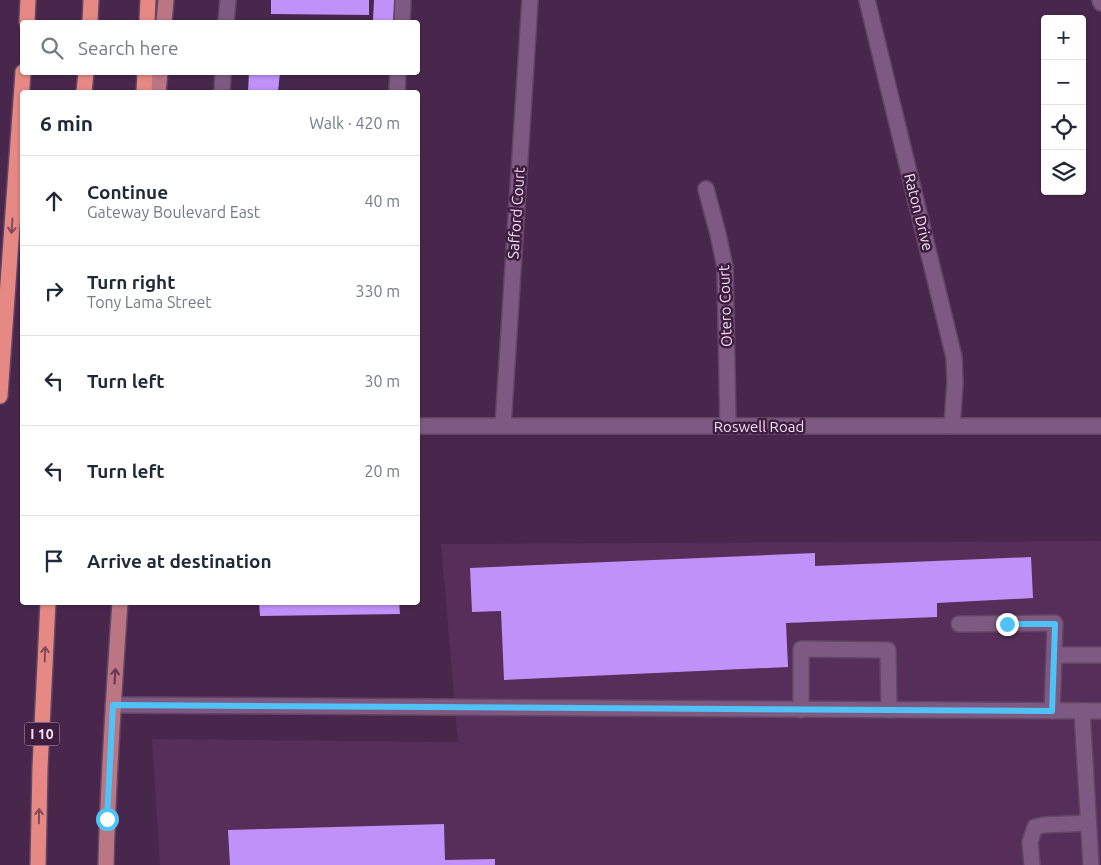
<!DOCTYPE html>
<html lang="en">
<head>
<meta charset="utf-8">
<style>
	:root { --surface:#fff; --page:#f2f2f3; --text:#1f2937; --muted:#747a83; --line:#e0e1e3 }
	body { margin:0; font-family:Ubuntu,sans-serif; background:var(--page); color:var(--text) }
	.controls { position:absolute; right:15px; top:15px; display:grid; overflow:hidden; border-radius:5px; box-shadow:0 1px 4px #0004 }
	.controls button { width:45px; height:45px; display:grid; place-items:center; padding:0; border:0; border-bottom:1px solid var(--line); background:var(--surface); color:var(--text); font:25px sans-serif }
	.stop { position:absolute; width:15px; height:15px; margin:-11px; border:4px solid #4fc3f7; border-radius:50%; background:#fff }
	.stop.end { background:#4fc3f7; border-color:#fff; box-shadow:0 1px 5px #0008 }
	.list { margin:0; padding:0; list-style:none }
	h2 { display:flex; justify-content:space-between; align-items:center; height:65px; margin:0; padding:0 20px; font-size:21px }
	h2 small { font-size:16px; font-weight:400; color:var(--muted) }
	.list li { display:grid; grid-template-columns:32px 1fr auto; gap:15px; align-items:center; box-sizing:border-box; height:90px; padding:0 20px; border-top:1px solid var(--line) }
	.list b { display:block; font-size:19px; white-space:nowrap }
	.list p { margin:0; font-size:16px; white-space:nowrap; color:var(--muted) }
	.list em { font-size:16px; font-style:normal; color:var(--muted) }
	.icon { flex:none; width:28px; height:28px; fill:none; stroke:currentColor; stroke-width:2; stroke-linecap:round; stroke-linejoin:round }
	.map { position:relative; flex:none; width:1101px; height:865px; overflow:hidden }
	.search { position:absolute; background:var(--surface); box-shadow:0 1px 4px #0004; left:20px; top:20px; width:400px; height:55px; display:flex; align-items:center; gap:12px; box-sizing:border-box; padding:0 18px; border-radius:5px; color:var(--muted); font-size:19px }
	.panel { position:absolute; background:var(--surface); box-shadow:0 1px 4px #0004; left:20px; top:90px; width:400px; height:515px; border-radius:5px }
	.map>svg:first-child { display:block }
	.built { fill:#552e59 }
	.building { fill:#c091f9 }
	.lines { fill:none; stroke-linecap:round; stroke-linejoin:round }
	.minor-casing { stroke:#624564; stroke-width:18 }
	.major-casing { stroke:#624564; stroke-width:18 }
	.highway-casing { stroke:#624564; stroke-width:18 }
	.minor { stroke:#7e5a82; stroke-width:15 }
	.major { stroke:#bc7683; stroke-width:15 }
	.highway { stroke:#e68984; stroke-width:15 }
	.oneway { stroke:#81485c }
	.oneway2 { stroke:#643855 }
	.route { stroke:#4fc3f7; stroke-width:6 }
	.labels { text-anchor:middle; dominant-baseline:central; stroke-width:5; stroke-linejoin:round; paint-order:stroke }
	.shield { fill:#3e1d41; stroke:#bea6c0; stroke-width:1 }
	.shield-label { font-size:14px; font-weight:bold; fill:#f5e0f6 }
	.street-label { font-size:15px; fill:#f5e0f6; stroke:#3e1d41 }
</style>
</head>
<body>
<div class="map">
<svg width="1101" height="865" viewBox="0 0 1101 865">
	<rect width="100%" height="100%" fill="#49274c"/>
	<polygon class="built" points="1101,541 1101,865 160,865 152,739 458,742 441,544"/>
	<g class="building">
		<polygon points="271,0 369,0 369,15 271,14"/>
		<polygon points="374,0 395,0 393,22 373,20"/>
		<polygon points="253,20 272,21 272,22 253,22"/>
		<polygon points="249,72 280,72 278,92 248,92"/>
		<polygon points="815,553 815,566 1031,557 1033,598 937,603 937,617 786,623 788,667 504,680 501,611 472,612 470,568"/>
		<polygon points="259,602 399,602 400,614 260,616"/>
		<polygon points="444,824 445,860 495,859 495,865 230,865 228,830"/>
	</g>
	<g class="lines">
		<defs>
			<g id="minor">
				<polyline points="867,0 954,357 955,383 952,426"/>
				<polyline points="1100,0 1101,3"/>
				<polyline points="226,22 228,0"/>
				<polyline points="402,22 403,0"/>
				<polyline points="222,92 223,72"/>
				<polyline points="397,92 398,72"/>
				<polyline points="706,189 718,234 725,267 728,426"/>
				<polyline points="418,426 1101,426"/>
				<polyline points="503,426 530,0"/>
				<polyline points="959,624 1055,623 1054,655"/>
				<polyline points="113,705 1101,711"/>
				<polyline points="801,710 801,649 888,650 889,710"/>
				<polyline points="1052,711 1054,655 1101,655"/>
				<polyline points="1082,711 1091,865"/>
				<polyline points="1032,865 1030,842 1035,827 1044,825 1088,823"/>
			</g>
			<g id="major">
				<polyline points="164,22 166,0"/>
				<polyline points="158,92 160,72"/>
				<path d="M 106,865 C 108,777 114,690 120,602"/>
			</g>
			<g id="highway">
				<polyline points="27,22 28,0"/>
				<polyline points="90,22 91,0"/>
				<polyline points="147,22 148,0"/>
				<polyline points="84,92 86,72"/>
				<polyline points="144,92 145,72"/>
				<polyline points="0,396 23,72"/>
				<polyline points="38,865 40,768 48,602"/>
			</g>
		</defs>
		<use href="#minor" class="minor-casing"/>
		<use href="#major" class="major-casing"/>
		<use href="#highway" class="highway-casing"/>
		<use href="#minor" class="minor"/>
		<use href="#major" class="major"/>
		<use href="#highway" class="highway"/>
	</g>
	<defs><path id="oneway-shaft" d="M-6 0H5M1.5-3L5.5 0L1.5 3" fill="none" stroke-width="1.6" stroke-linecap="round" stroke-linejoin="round" transform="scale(1.25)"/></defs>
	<g class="oneway">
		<use href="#oneway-shaft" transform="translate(12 226) rotate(94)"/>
		<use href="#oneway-shaft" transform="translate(45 654) rotate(-88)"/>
		<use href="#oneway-shaft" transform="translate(39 816) rotate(-89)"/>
	</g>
	<use class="oneway2" href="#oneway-shaft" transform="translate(115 676) rotate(-86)"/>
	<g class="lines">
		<polyline class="route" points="107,819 113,705 1052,711 1054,655 1055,624 1007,624"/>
	</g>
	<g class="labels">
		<rect class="shield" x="24.5" y="722.5" width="35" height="23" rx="4"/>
		<g class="shield-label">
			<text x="42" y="734">I 10</text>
		</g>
		<g class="street-label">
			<text transform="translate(919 212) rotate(76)">Raton Drive</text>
			<text transform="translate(516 213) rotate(-86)">Safford Court</text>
			<text transform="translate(725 306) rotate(-92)">Otero Court</text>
			<text x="759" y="426">Roswell Road</text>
		</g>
	</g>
</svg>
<div class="controls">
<button>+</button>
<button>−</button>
<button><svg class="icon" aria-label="locate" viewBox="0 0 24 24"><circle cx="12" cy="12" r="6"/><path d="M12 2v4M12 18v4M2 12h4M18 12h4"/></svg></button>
<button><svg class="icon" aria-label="layers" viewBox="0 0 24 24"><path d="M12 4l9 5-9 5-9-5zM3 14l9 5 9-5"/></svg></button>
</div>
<div class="stop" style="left:107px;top:819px"></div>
<div class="stop end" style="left:1007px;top:624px"></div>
<div class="search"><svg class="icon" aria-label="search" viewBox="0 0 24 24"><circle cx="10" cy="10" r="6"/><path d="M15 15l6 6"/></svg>Search here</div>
<section class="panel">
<h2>6 min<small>Walk · 420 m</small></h2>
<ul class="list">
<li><svg class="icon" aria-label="ahead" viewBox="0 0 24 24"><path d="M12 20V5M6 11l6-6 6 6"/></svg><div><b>Continue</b><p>Gateway Boulevard East</p></div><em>40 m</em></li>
<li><svg class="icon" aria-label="right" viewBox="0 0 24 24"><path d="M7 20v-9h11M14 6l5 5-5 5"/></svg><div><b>Turn right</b><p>Tony Lama Street</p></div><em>330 m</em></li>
<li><svg class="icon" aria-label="left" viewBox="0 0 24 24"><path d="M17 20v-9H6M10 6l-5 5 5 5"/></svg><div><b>Turn left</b></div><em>30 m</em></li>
<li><svg class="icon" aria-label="left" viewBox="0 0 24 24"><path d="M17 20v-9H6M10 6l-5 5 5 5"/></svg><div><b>Turn left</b></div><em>20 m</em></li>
<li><svg class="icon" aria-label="arrive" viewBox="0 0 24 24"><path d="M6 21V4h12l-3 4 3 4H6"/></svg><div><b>Arrive at destination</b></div></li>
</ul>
</section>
</div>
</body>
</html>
